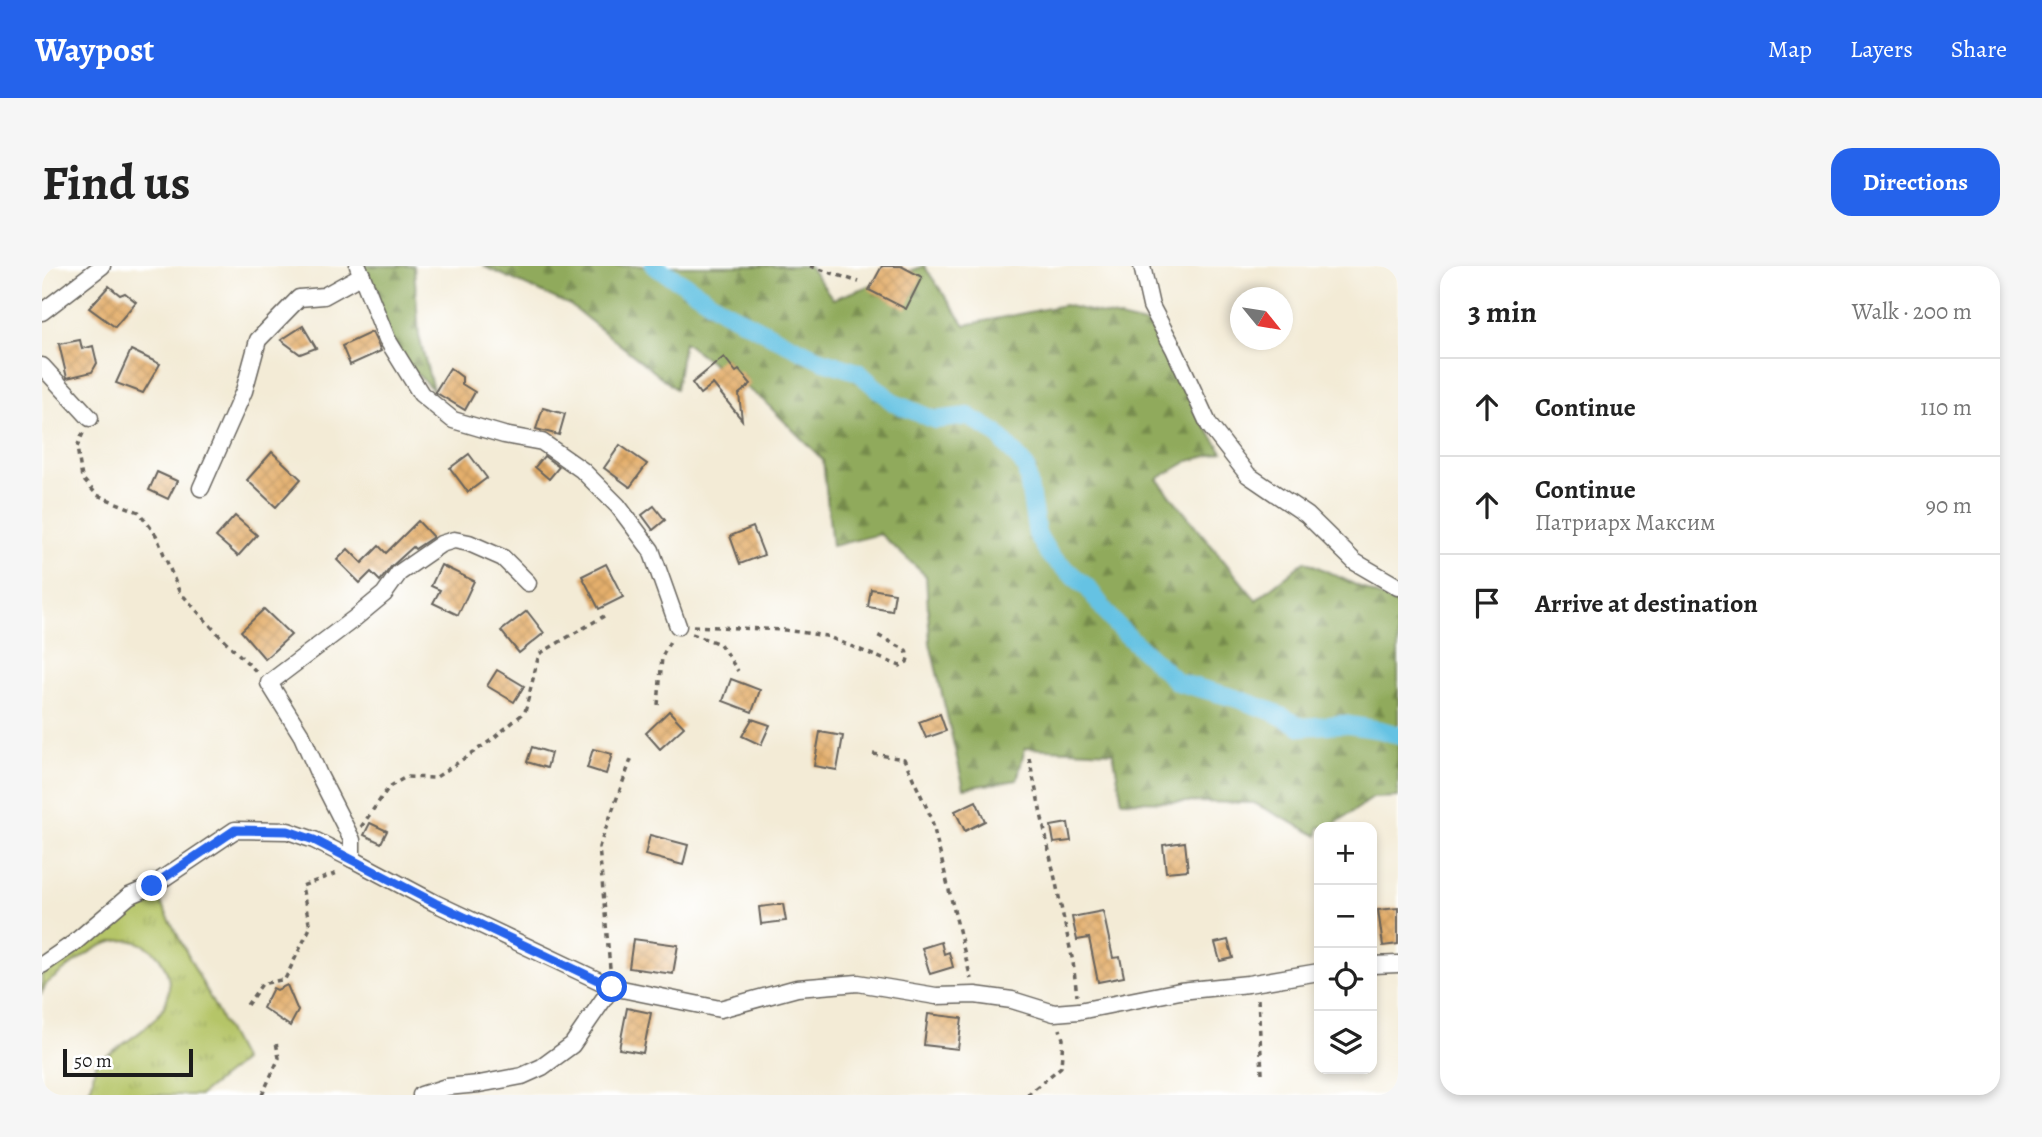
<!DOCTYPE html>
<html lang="en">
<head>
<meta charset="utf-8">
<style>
	:root { --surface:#fff; --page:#f6f6f6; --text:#222; --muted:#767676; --line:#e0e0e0; --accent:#2563eb }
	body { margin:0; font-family:Alegreya,serif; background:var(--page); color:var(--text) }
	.controls { position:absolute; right:21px; bottom:21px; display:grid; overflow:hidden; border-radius:14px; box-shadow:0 4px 10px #0003 }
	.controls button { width:63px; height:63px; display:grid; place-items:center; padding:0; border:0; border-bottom:2px solid var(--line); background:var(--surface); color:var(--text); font:35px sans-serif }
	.compass { position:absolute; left:1188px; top:21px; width:63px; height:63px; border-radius:50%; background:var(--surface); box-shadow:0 4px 10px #0003; rotate:120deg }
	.scale { position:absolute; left:21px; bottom:18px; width:130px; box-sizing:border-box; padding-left:7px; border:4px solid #1c1c1c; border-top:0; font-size:19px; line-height:24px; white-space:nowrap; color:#1c1c1c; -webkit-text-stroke:5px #fff; paint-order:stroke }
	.stop { position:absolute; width:21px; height:21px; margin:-16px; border:5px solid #2563eb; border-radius:50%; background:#fff }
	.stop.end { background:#2563eb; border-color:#fff; box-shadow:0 2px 7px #0008 }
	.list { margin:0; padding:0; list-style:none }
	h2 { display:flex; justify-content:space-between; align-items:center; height:91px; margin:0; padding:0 28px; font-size:30px }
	h2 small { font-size:23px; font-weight:400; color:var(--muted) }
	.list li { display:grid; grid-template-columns:46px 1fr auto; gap:21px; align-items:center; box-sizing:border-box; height:98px; padding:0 28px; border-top:2px solid var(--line) }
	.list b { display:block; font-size:26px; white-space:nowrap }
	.list p { margin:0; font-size:23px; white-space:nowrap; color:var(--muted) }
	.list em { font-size:23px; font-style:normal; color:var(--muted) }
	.icon { flex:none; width:38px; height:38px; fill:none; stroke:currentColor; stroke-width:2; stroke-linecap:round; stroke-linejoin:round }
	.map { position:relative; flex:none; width:1356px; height:829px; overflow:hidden; border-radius:21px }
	header { display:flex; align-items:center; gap:42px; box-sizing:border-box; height:98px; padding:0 35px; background:var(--accent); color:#fff }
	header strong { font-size:33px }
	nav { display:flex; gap:38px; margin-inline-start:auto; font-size:24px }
	.intro { display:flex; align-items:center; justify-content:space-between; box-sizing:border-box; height:168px; padding:0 42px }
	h1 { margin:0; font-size:49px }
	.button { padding:18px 32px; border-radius:21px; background:var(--accent); color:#fff; font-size:24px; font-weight:700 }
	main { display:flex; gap:42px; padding:0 42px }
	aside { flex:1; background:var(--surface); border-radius:21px; box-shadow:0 4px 10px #0003 }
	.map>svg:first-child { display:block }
	.forest { fill:url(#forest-firs); stroke:#56633c; stroke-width:2 }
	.park { fill:url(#park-tufts); stroke:#687042; stroke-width:2 }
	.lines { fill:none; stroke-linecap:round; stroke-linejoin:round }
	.canal { stroke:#65c2e3; stroke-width:18 }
	.building { fill:url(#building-cross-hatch) }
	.minor-casing { stroke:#67645d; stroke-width:19 }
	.path { stroke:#67645d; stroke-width:3.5; stroke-dasharray:5 5; stroke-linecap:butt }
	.minor { stroke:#fff; stroke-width:16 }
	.route { stroke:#2563eb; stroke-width:9 }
</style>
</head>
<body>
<header>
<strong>Waypost</strong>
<nav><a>Map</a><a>Layers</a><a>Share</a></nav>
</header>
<div class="intro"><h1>Find us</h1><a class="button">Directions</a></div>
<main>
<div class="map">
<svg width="1356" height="829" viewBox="0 0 1356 829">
	<defs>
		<pattern id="forest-firs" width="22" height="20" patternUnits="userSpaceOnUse" patternTransform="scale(1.75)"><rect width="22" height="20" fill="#90aa5c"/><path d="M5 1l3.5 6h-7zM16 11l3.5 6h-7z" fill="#758a4b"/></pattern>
		<pattern id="park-tufts" width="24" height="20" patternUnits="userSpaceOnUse" patternTransform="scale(1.75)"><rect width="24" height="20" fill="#b5c567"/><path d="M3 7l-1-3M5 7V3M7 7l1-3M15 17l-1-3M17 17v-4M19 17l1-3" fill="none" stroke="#9ba959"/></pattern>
		<pattern id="building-cross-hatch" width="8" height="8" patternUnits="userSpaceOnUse" patternTransform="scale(1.75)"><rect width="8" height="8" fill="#e4af6c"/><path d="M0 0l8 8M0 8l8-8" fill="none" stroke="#c3965d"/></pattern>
	</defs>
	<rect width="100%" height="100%" fill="#fff"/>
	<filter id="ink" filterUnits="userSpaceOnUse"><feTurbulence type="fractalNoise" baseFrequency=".0143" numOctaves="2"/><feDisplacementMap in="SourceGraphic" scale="14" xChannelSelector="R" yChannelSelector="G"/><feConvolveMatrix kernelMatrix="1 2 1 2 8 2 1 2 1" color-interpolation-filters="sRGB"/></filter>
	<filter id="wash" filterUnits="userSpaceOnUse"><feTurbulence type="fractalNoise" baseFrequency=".00686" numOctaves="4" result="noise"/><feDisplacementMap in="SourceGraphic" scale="28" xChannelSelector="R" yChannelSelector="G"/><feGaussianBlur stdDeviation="1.57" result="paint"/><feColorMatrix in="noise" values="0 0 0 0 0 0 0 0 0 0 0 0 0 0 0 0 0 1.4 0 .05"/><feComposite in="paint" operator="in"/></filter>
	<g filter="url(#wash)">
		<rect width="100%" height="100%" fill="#f3ebd6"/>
		<g class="forest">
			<polygon points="317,0 372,0 377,70 391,124 357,90"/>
			<polygon points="441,0 767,0 791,33 882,0 923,59 1022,39 1112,60 1154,147 1181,186 1147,195 1115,213 1214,334 1263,295 1356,339 1356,531 1331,532 1288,561 1277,561 1276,570 1212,537 1080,535 1071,486 983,482 975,514 922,522 888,377 884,310 838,268 790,280 781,194 721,134 642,76 634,123 528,39"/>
		</g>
		<path class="park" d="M 110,620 L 201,795 L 158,829 L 45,829 L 50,818 L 53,798 C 71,784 104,765 117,748 C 143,716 115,668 75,675 C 52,678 24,704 5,717 L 0,726 L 0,699 Z"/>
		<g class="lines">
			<polyline class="canal" points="612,0 644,19 681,44 740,75 779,94 816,106 852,137 893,154 926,150 954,167 984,201 995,268 1009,291 1046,322 1073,358 1135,416 1193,432 1229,445 1260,461 1301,458 1339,464 1356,469"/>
		</g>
		<g id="blocks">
			<g class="building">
				<polygon points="840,0 859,0 880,11 864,43 827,24"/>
				<polygon points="67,20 78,29 83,27 94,36 73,61 47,42"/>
				<polygon points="261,60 274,82 258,88 239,74"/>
				<polygon points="330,66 339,85 308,99 300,80"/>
				<polygon points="38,74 40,83 51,80 55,97 50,106 25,112 17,78"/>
				<polygon points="89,84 118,98 101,127 74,117"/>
				<polygon points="682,91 694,106 697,104 709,118 697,128 700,154 671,118 658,128 650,117"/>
				<polygon points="408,102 420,111 420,118 433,126 423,144 393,126"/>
				<polygon points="501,142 523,148 517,169 494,163"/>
				<polygon points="578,179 605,198 588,221 562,202"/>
				<polygon points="230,186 259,213 234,241 205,214"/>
				<polygon points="427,188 445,212 426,226 408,202"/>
				<polygon points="502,190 517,201 507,213 493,201"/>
				<polygon points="115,206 135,215 126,233 107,224"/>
				<polygon points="612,240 623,254 611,264 600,249"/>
				<polygon points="193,250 215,269 196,290 174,271"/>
				<polygon points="376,255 391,271 373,283 371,281 349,301 338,315 329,306 318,317 295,294 306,283 320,297 337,280 344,287"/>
				<polygon points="711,261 722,289 698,298 688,270"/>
				<polygon points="564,298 581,331 557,343 540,310"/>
				<polygon points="399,299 432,315 416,349 391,337 398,324 389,320"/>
				<polygon points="829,323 853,327 850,345 826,341"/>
				<polygon points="222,343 249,369 223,393 199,365"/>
				<polygon points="485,345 502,367 477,387 459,365"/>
				<polygon points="455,404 482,420 472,436 445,420"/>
				<polygon points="689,413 718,424 710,446 681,435"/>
				<polygon points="627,445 642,461 618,483 604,467"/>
				<polygon points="898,448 904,465 884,472 877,456"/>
				<polygon points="710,453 728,459 719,479 700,470"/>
				<polygon points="778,466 801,470 795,504 772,500"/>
				<polygon points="490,481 509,487 505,502 485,496"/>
				<polygon points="551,483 570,488 564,508 545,502"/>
				<polygon points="934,535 943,555 923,565 913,545"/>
				<polygon points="328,557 345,565 339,577 322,569"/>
				<polygon points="1026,557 1029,575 1012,577 1009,560"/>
				<polygon points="608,569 646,579 641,599 603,589"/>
				<polygon points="1143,576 1146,604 1124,606 1121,579"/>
				<polygon points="741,638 744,655 719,658 717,641"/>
				<polygon points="1356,642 1356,678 1341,680 1336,644"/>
				<polygon points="1061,645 1071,692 1078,691 1082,711 1056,716 1047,672 1035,674 1030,651"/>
				<polygon points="591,673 636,679 631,708 587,702"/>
				<polygon points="1186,674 1191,692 1178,695 1173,677"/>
				<polygon points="899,676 902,688 907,686 911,701 888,708 880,682"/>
				<polygon points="245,719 256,745 248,760 221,742 231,722 235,724"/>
				<polygon points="585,742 609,747 601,787 577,783"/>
				<polygon points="886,748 920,752 916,783 882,779"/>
			</g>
		</g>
	</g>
	<g filter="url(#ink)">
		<use href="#blocks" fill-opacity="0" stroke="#67645d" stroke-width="2"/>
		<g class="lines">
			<defs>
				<g id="minor">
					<polyline points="316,0 345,73 379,128 411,154 462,169 500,176 540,204 576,240 609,284 636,360"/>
					<polyline points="1100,0 1109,40 1132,83 1167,159 1206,209 1265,249 1313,296 1356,321"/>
					<polyline points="0,46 60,0"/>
					<polyline points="0,100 48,152"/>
					<polyline points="159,222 202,125 216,74 257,32 282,30 320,9"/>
					<polyline points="486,317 461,292 427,277 412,274 399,278 357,307 342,328 313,352 227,417 260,470 277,509 310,574 310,593 393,637 570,721 678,743 755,722 816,717 894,730 933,729 970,734 1012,747 1037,745 1138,725 1206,718 1277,706"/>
					<polyline points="0,699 32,677 87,630 110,620 193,564 246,565 272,574 310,593"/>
					<polyline points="1330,699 1356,698"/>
					<polyline points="379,829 404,821 437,818 480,810 500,801 530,779 570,721"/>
				</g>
			</defs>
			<use href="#minor" class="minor-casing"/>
			<g class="path">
				<polyline points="768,0 817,16"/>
				<polyline points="41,167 35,181 40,212 55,229 97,246 114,269 137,325 175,367 216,407"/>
				<polyline points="651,360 743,364 784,370 858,400 865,396 866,392 864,384 835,369"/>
				<polyline points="650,368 678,378 696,405"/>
				<polyline points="616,439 620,391 629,373"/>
				<polyline points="831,488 862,493 889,551 929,713"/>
				<polyline points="987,492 1031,696 1035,730"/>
				<polyline points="319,561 347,521 364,511 393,512 448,475 483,446 497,388 562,350"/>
				<polyline points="568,702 557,581 590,491"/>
				<polyline points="1216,733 1220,807"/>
				<polyline points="205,739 220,718 243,713 268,662 260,620 298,606"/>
				<polyline points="220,829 237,792 234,776"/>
				<polyline points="985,829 1019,801 1021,773 1018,763"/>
			</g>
			<use href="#minor" class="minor"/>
		</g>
	</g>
	<g class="lines" filter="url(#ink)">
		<polyline class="route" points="110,620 193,564 246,565 272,574 393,637 570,721"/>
	</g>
</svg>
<div class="controls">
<button>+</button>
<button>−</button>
<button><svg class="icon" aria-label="locate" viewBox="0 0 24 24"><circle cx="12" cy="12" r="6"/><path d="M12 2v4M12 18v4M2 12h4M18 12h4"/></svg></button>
<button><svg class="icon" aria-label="layers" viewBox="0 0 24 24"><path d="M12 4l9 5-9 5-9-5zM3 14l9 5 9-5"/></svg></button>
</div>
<svg class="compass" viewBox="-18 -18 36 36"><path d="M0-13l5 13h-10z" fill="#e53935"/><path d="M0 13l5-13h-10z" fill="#767676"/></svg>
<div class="scale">50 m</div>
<div class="stop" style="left:570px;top:721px"></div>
<div class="stop end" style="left:110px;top:620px"></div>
</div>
<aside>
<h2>3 min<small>Walk · 200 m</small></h2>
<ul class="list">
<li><svg class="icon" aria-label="ahead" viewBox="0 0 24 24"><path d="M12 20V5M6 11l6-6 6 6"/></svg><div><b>Continue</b></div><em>110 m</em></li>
<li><svg class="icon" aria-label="ahead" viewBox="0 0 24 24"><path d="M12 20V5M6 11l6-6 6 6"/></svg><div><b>Continue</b><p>Патриарх Максим</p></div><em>90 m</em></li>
<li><svg class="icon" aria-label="arrive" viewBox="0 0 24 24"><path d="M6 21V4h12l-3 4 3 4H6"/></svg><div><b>Arrive at destination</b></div></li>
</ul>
</aside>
</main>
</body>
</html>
